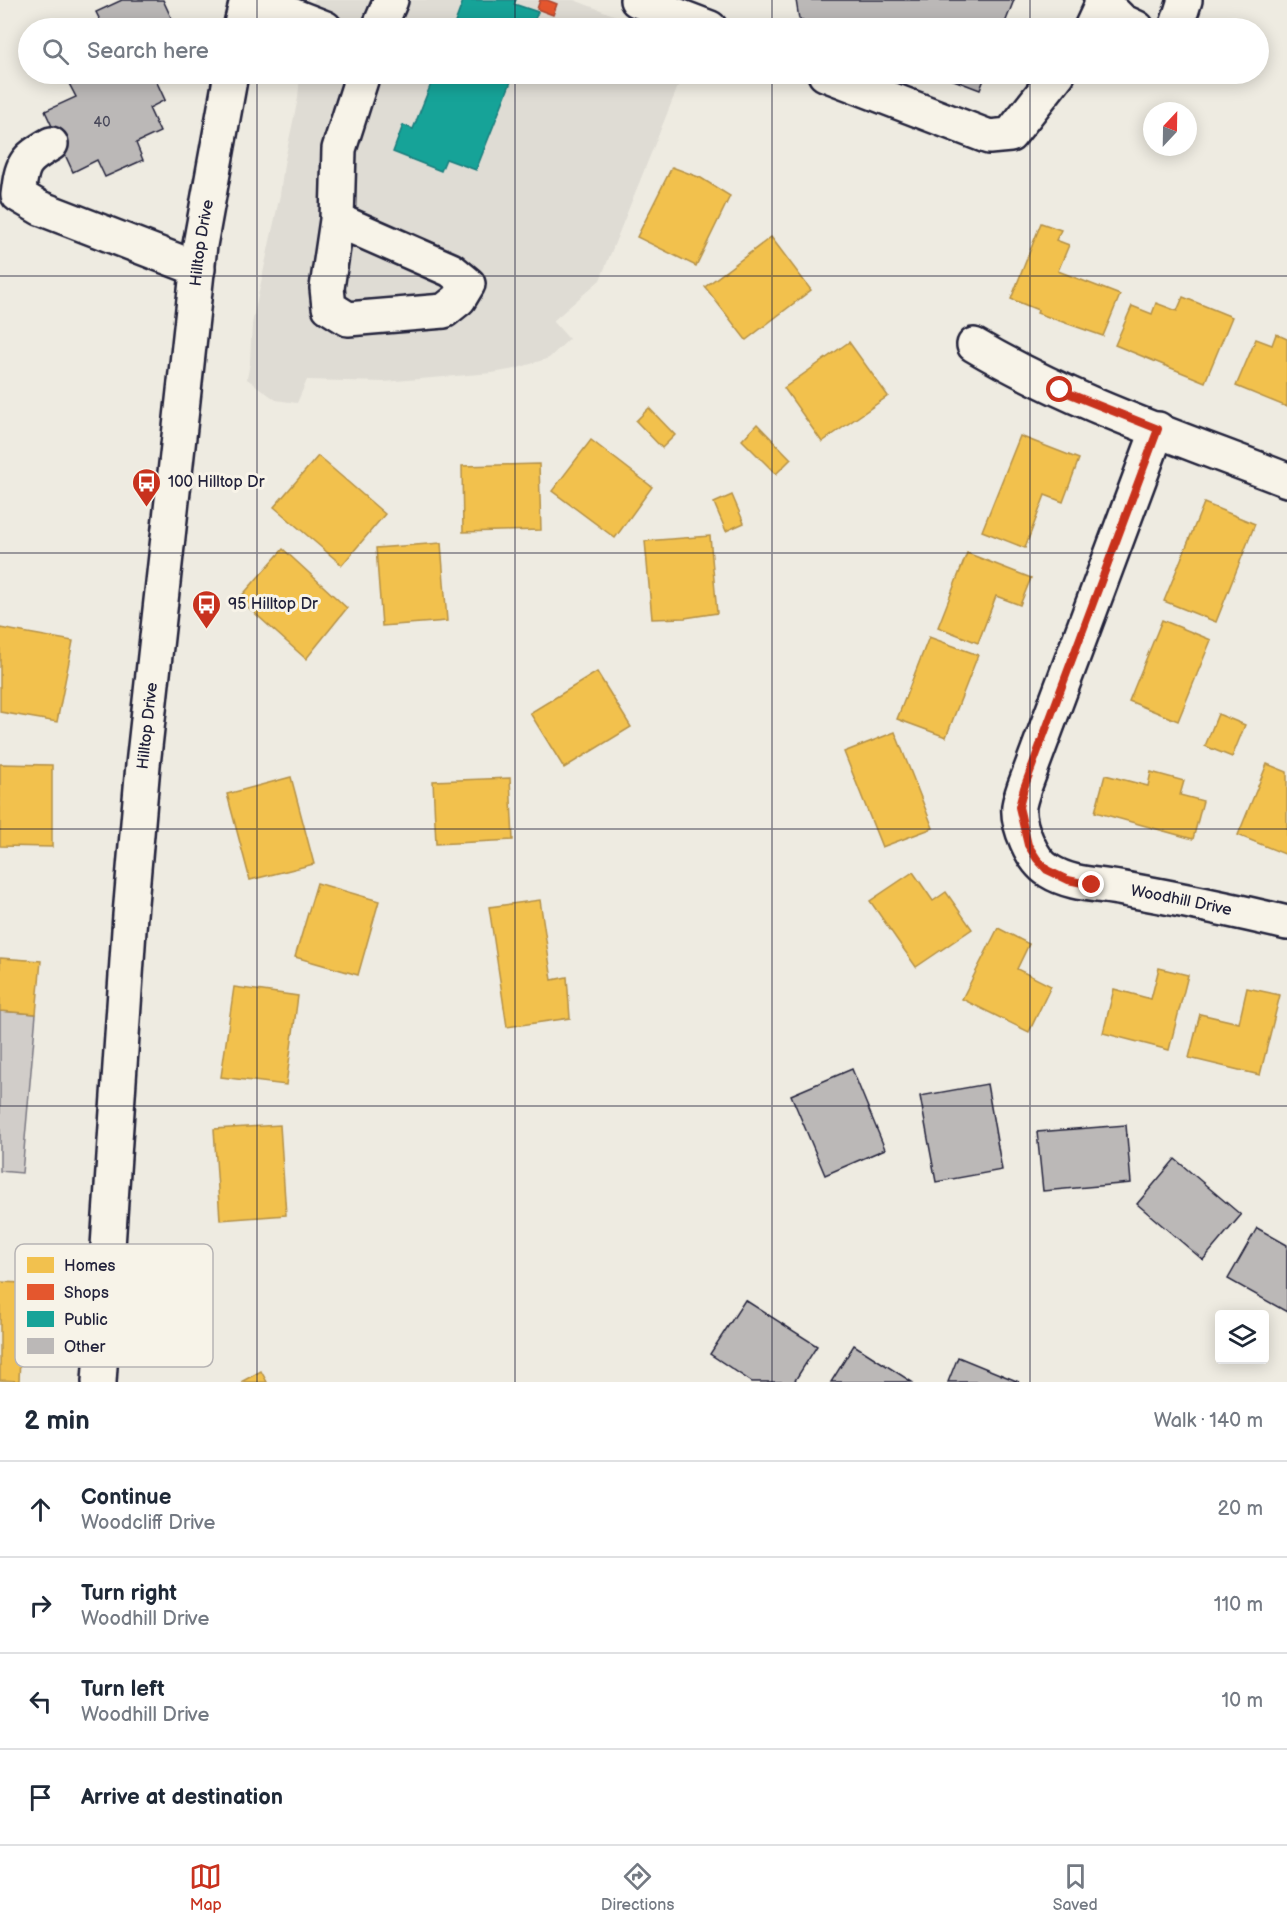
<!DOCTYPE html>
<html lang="en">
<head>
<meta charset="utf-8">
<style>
	:root { --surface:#fff; --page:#f2f2f3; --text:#1f2937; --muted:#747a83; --line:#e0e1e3; --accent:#c8321e }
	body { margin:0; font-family:"Balsamiq Sans",sans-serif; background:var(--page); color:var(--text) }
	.controls { position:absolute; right:18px; bottom:18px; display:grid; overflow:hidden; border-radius:6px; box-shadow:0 3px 15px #0003 }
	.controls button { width:54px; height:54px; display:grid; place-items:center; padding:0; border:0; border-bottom:2px solid var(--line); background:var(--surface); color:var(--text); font:30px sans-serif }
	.compass { position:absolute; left:1143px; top:102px; width:54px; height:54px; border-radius:50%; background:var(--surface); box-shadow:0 3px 15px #0003; rotate:22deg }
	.stop { position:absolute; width:18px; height:18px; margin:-14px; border:4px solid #c8321e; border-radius:50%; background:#fff }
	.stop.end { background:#c8321e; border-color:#fff; box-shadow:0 2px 6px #0008 }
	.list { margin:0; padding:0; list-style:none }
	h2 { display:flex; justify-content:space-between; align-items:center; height:78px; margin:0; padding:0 24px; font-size:26px }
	h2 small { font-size:20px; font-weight:400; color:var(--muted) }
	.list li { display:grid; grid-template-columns:39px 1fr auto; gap:18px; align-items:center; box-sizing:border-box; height:96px; padding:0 24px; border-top:2px solid var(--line) }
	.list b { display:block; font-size:22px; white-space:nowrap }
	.list p { margin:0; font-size:20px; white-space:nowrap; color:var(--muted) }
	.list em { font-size:20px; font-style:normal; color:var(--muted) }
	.icon { flex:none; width:33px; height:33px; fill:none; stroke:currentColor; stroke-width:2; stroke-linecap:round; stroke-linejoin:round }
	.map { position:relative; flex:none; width:1287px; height:1382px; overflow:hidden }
	.search { position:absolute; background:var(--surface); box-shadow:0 3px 15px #0003; left:18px; right:18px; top:18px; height:66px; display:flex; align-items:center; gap:15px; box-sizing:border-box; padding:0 21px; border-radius:33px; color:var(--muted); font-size:22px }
	.sheet { height:462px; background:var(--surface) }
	nav { display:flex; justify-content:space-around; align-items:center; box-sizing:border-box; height:84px; border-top:2px solid var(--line); background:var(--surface); font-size:16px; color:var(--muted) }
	nav a { display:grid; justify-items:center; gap:3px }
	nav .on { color:var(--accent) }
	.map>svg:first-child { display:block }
	.built { fill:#dfdcd4 }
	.green { fill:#d1cdc9; stroke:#7a7882; stroke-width:1.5 }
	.homes { fill:#f2c14e; stroke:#b49148; stroke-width:1.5 }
	.shops { fill:#e4572e; stroke:#aa4732; stroke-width:1.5 }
	.public { fill:#17a398; stroke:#1a7c7c; stroke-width:1.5 }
	.building { fill:#bbb8b7; stroke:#22223b; stroke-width:1.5 }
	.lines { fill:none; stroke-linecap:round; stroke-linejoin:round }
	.minor-casing { stroke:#22223b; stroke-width:38 }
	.major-casing { stroke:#22223b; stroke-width:38 }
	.minor { stroke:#f7f3e8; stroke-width:33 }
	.major { stroke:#f7f3e8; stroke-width:33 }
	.route { stroke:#c8321e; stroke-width:8 }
	.grid { fill:none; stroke:#22223b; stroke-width:1.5; stroke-opacity:0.55 }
	.labels { text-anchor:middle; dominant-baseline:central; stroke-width:6; stroke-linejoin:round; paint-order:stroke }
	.number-label { font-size:14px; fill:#48485a }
	.street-label { font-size:16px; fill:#22223b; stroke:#f7f3e8 }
	.poi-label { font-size:16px; fill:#22223b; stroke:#f7f3e8; text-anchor:start }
	.key { fill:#f7f3e8; stroke:#b7b4b4; stroke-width:1.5 }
	.key-label { font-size:16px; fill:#22223b }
</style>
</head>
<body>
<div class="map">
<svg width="1287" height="1382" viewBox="0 0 1287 1382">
	<rect width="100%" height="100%" fill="#eeebe1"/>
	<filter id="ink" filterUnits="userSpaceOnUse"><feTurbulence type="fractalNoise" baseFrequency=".0167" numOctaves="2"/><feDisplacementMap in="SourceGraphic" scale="12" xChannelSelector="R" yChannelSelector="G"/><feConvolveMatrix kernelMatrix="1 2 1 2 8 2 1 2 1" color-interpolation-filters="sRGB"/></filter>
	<g filter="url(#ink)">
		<g class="built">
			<polygon points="314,0 574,0 648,28 306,28"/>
			<polygon points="300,74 683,74 600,280 553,321 569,339 549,358 515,369 492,373 384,382 307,380 297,403 276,400 247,379 250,363 252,324 280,195 284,164 298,98"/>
		</g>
		<polygon class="green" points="0,1011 36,1014 22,1173 0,1171"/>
		<g class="homes">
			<polygon points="672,167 701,178 730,196 696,266 637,237"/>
			<polygon points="1041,223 1061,230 1056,240 1069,245 1058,271 1120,295 1103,336 1037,313 1038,310 1011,299"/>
			<polygon points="771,237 811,290 746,340 705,287"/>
			<polygon points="1183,297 1232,317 1205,382 1115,345 1132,306 1152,314 1156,303 1177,311"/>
			<polygon points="1276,334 1287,339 1287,407 1236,386 1256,339 1272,345"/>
			<polygon points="849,342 888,396 822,442 784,388"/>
			<polygon points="649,408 675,435 662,448 636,421"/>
			<polygon points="757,424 791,459 776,474 742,440"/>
			<polygon points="1020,436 1079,459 1063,502 1045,495 1025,548 982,531"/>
			<polygon points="591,440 652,487 615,538 552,491"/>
			<polygon points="318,456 385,514 342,565 274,507"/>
			<polygon points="539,464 541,530 463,532 462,466"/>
			<polygon points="732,495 744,523 726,531 714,503"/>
			<polygon points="1204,503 1255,524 1216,622 1164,601"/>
			<polygon points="710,536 717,613 685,618 652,619 645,541"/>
			<polygon points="441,543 447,621 382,626 376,548"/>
			<polygon points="283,549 347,608 306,659 239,599"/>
			<polygon points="967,553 1031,578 1020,605 996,596 978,643 938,627"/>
			<polygon points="1162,620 1211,640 1178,721 1129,701"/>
			<polygon points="0,628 73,641 57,722 0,712"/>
			<polygon points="929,637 978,655 946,737 897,719"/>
			<polygon points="597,672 631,727 564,768 530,713"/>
			<polygon points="1218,714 1245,725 1232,757 1205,746"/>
			<polygon points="895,732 933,828 882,847 844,752"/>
			<polygon points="0,764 52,765 52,847 0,846"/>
			<polygon points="1267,764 1287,772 1287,855 1238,835"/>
			<polygon points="1151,772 1184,781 1180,795 1203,801 1193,839 1095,812 1105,775 1148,786"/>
			<polygon points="291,777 314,864 250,880 227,794"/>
			<polygon points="510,778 513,840 436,844 433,781"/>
			<polygon points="913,872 933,901 946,892 972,929 916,967 870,901"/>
			<polygon points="317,883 379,901 358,975 295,957"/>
			<polygon points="540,900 552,980 567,977 570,1018 507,1027 489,907"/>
			<polygon points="998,928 1029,944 1017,969 1051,986 1029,1032 962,999"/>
			<polygon points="0,958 41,961 36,1014 0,1011"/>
			<polygon points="1159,968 1188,975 1169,1050 1103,1033 1114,989 1151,999"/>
			<polygon points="234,987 298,996 286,1085 221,1077"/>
			<polygon points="1247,988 1280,995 1260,1075 1189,1058 1200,1014 1239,1023"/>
			<polygon points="280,1125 286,1215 220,1220 214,1129"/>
			<polygon points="0,1282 23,1283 19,1381 0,1380"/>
			<polygon points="261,1371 267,1382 241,1382"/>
		</g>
		<polygon class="shops" points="540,0 547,0 557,4 553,15 537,9"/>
		<g class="public">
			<polygon points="461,0 516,0 514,4 538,12 531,28 453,28 463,1"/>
			<polygon points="435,74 514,74 476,170 446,159 441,171 393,152 403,125 413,129"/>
		</g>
		<g class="building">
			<polygon points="122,0 163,0 176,28 104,28 96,12"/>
			<polygon points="796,0 1014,0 1003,28 823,28 799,19"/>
			<polygon points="64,74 153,74 165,100 149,108 160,132 136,143 143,160 105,177 97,160 73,172 45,111 76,97"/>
			<polygon points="938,74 986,74 980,90"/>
			<polygon points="852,1069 885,1149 825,1175 791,1095"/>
			<polygon points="987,1084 1002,1170 936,1182 920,1096"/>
			<polygon points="1126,1125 1131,1183 1043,1191 1037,1132"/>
			<polygon points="1175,1159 1241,1215 1203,1260 1137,1204"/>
			<polygon points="1257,1228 1287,1245 1287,1312 1228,1279"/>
			<polygon points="745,1300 817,1346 794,1382 752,1382 710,1354"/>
			<polygon points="854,1345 912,1382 831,1382"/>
			<polygon points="958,1357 1019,1382 948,1382"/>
		</g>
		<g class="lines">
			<defs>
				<g id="minor">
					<polyline points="253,0 325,28"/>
					<polyline points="637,0 710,28"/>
					<polyline points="1101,0 1122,21 1137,28"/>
					<polyline points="379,28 391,0"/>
					<polyline points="1091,28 1104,0"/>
					<polyline points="1176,28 1185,0"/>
					<polyline points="825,74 989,137 1010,135 1058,74"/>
					<path d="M 51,144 C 23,160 22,164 18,195 L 40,208 L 198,269"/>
					<polyline points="337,220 451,270 468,284 459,299 444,311 348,319 329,307 327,288 337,220 339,149 363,74"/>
					<path d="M 974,345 C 1072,403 1182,439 1287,480"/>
					<path id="s1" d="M 1158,429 L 1024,788 C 1022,794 1020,800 1019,806 C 1017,825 1032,861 1049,871 C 1071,885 1099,884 1124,889 C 1179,899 1233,910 1287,923"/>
				</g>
				<g id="major">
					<polyline points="240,28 247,0"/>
					<path id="s2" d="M 99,1382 L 130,915 L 143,765 L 200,245 L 231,74"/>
				</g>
			</defs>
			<use href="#minor" class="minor-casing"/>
			<use href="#major" class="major-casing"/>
			<use href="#minor" class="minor"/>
			<use href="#major" class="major"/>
		</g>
	</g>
	<g class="lines" filter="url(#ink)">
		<polyline class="route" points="1060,390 1158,429 1024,788 1019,807 1028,845 1037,859 1047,870 1068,880 1092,885"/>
	</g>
	<path class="grid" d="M 257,0 L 257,28M 515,0 L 515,28M 772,0 L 772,28M 1030,0 L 1030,28M 257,74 L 257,1382M 515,74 L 515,1382M 772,74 L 772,1382M 1030,74 L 1030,1382M 0,276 L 1287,276M 0,553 L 1287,553M 0,829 L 1287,829M 0,1106 L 1287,1106"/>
	<defs>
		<symbol id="bus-pin" viewBox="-11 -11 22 30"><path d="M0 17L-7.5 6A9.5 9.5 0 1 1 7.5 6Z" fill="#c8321e" stroke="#f7f3e8"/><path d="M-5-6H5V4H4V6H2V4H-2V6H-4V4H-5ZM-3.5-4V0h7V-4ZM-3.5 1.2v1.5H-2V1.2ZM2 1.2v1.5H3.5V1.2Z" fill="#fff"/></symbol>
	</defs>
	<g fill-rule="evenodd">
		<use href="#bus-pin" x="130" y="466" width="33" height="45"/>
		<use href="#bus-pin" x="190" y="588" width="33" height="45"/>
	</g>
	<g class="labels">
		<g class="number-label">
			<text x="102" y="122">40</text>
		</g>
		<g class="street-label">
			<text stroke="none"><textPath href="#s2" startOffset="1144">Hilltop Drive</textPath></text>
			<text stroke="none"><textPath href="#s2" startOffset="658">Hilltop Drive</textPath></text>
			<text stroke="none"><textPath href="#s1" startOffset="612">Woodhill Drive</textPath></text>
		</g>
		<g class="poi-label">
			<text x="168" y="482">100 Hilltop Dr</text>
			<text x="228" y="604">95 Hilltop Dr</text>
		</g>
	</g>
	<rect x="15" y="1244" width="198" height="123" rx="9" class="key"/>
	<rect x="27" y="1257" width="27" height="16" fill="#f2c14e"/>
	<rect x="27" y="1284" width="27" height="16" fill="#e4572e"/>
	<rect x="27" y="1311" width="27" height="16" fill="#17a398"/>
	<rect x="27" y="1338" width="27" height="16" fill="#bbb8b7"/>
	<g class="key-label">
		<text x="64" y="1271">Homes</text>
		<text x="64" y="1298">Shops</text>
		<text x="64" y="1325">Public</text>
		<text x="64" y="1352">Other</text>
	</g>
</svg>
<div class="controls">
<button><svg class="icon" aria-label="layers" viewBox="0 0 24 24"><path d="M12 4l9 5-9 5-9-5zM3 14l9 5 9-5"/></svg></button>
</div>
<svg class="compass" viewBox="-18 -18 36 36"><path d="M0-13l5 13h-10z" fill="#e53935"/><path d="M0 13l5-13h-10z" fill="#747a83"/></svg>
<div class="stop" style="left:1060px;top:390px"></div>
<div class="stop end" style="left:1092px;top:885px"></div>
<div class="search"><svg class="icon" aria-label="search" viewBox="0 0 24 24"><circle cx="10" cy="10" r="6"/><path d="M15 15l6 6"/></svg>Search here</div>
</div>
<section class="sheet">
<h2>2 min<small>Walk · 140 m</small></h2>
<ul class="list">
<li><svg class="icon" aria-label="ahead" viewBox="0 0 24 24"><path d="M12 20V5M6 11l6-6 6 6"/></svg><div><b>Continue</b><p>Woodcliff Drive</p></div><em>20 m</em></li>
<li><svg class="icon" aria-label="right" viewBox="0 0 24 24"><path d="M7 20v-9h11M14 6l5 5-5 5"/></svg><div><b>Turn right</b><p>Woodhill Drive</p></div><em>110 m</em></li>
<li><svg class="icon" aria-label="left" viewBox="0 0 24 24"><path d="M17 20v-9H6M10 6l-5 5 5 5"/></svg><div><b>Turn left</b><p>Woodhill Drive</p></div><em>10 m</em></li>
<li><svg class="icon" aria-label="arrive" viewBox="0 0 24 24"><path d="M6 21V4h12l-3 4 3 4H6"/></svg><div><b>Arrive at destination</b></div></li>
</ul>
</section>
<nav>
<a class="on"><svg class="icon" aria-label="map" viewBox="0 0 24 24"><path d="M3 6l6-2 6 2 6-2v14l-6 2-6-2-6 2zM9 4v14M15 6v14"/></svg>Map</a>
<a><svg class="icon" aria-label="directions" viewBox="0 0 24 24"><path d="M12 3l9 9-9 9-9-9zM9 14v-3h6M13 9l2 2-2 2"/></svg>Directions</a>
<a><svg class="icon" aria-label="saved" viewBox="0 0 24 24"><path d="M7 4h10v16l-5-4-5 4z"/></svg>Saved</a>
</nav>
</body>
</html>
